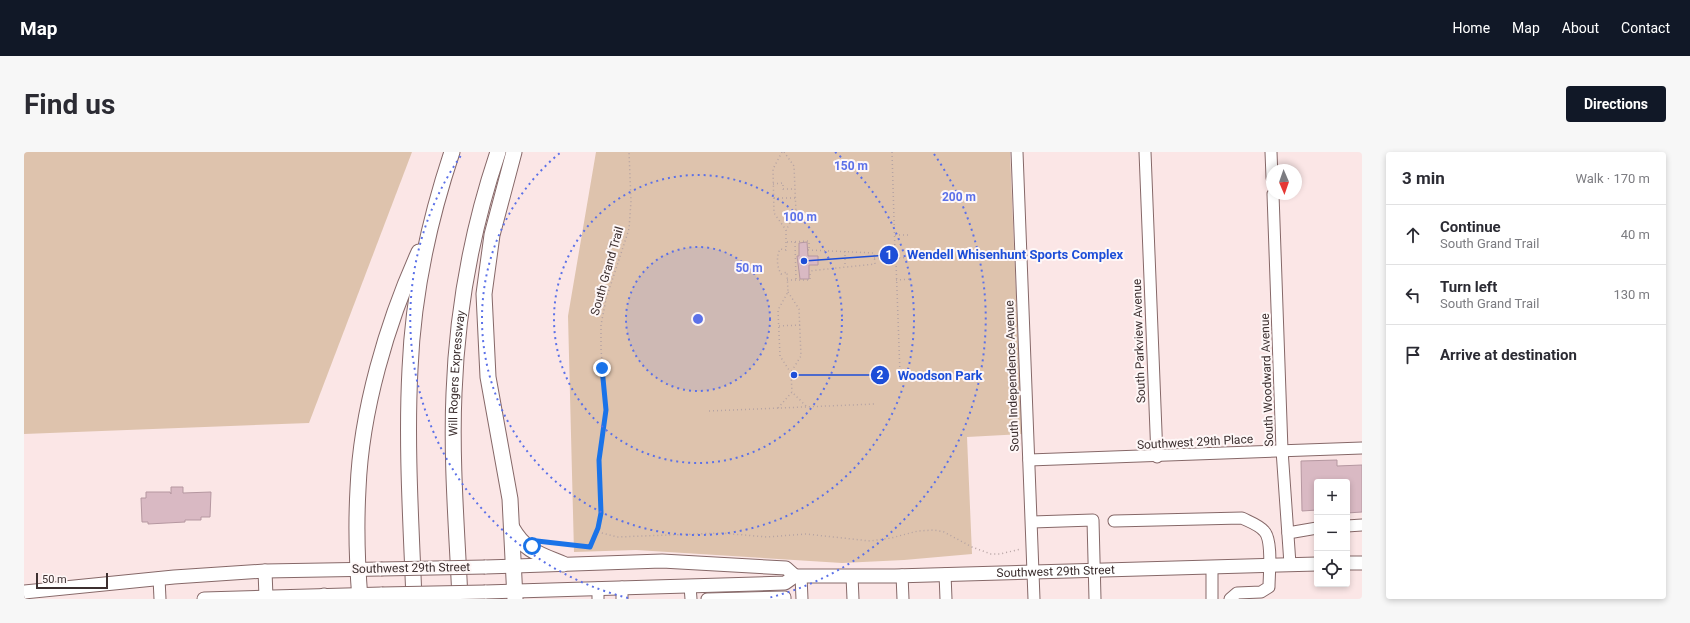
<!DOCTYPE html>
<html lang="en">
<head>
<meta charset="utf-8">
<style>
	:root { --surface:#fff; --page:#f7f7f7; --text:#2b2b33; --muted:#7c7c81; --line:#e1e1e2; --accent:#111827 }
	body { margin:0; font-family:Roboto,sans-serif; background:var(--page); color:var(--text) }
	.controls { position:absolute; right:12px; bottom:12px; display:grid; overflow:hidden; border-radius:4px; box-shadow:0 2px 6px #0003 }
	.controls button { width:36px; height:36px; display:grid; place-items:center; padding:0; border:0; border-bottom:1px solid var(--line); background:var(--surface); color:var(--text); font:20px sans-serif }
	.compass { position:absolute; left:1242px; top:12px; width:36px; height:36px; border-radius:50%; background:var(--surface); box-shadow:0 2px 6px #0003; rotate:178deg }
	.scale { position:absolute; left:12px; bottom:10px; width:72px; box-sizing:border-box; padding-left:4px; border:2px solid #3c2f2f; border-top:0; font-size:11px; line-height:14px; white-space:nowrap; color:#3c2f2f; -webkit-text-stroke:3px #fef7f7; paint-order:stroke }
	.stop { position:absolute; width:12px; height:12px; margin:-9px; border:3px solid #1a73e8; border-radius:50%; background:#fff }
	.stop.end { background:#1a73e8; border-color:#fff; box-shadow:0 1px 4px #0008 }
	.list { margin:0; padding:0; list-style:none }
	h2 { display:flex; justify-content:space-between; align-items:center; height:52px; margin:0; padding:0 16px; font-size:17px }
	h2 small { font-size:13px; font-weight:400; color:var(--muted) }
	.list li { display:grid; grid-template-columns:26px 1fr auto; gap:12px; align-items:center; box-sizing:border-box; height:60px; padding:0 16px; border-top:1px solid var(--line) }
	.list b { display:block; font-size:15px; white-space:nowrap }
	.list p { margin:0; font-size:13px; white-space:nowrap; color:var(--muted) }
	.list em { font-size:13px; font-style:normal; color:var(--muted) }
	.icon { flex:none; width:22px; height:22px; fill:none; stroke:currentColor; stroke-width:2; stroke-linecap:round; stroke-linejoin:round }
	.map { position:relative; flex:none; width:1338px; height:447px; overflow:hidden; border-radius:4px }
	header { display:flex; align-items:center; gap:24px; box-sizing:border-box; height:56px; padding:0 20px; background:var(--accent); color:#fff }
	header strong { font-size:19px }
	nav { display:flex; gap:22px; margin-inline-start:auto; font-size:14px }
	.intro { display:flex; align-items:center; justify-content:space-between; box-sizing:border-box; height:96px; padding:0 24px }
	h1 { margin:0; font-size:28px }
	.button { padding:10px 18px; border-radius:4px; background:var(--accent); color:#fff; font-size:14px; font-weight:700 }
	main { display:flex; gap:24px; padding:0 24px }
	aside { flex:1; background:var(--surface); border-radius:4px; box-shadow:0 2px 6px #0003 }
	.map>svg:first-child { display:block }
	.green { fill:#dec3ad }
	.building { fill:#d9b9c3; stroke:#b597a0 }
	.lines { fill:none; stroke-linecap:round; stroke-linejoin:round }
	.minor-casing { stroke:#866868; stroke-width:13 }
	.major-casing { stroke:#866868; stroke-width:15 }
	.highway-casing { stroke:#866868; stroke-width:17 }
	.path { stroke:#b5a3a3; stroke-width:1.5; stroke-dasharray:1 3; stroke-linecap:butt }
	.minor { stroke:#fff; stroke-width:11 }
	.major { stroke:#fff; stroke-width:13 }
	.highway { stroke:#fff; stroke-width:15 }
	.major-bridge-casing { stroke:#866868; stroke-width:15; stroke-linecap:butt }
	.major-bridge { stroke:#fff; stroke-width:13 }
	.route { stroke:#1a73e8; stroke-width:5 }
	.ring { fill:none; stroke:#5c71e8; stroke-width:2; stroke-dasharray:2 4 }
	.labels { text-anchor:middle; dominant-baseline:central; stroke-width:4; stroke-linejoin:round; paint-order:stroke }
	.street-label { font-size:12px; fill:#3c2f2f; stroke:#fef7f7 }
	.centre { fill:#5c71e8; stroke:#fef7f7; stroke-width:2 }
	.ring-label { font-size:12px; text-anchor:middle; font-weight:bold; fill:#5c71e8; stroke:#fef7f7; stroke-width:4; stroke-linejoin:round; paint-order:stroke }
	.leader { fill:none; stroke:#1d4ed8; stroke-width:1.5 }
	.callout-dot { fill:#1d4ed8; stroke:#fef7f7; stroke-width:1.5 }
	.mark-label { font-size:12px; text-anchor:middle; font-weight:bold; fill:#fff }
	.callout-label { font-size:13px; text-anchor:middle; font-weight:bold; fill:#1d4ed8; stroke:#fef7f7; stroke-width:4; stroke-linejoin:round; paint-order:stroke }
</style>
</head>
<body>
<header>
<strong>Map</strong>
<nav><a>Home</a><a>Map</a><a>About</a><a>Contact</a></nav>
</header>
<div class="intro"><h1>Find us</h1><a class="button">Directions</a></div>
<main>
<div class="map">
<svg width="1338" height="447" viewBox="0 0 1338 447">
	<rect width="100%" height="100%" fill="#fbe6e6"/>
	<g class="green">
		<polygon points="0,0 388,0 285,271 0,282"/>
		<polygon points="572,0 986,0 998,282 943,285 948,402 880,408 818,411 612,398 550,400 544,164"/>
	</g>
	<g class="building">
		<polygon points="783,90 784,104 794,104 794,113 785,113 785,127 776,127 773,104 775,104 775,91"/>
		<polygon points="1313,308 1313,314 1338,313 1338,360 1323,361 1323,330 1293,330 1293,358 1278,359 1277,309"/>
		<polygon points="147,335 159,335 159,341 187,340 186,365 177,365 177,368 161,368 161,370 124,372 124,370 118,370 117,346 122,346 122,340 146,340 147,342"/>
	</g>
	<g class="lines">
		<defs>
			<g id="minor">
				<polyline points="993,0 1010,447"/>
				<polyline points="1121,0 1133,305"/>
				<polyline points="1247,0 1248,26"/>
				<polyline points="1249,42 1258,298 1266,412"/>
				<polyline points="1005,308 1338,296"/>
				<path d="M 1090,369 L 1218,366 C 1226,370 1235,373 1240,379 C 1249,388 1245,423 1245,435 L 1237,440 L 1213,441 L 1206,447"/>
				<polyline points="1008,370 1069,368 1071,447"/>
				<polyline points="1323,374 1338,373"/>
				<polyline points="1264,381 1293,376"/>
				<polyline points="921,422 922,447"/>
				<polyline points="878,423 879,447"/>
				<polyline points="777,424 778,447"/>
				<polyline points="828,424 829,447"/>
				<polyline points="135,426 136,447"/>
				<polyline points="666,434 667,447"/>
				<polyline points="598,435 598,447"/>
				<polyline points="574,436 574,447"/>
				<polyline points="683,447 761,445 761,447"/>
				<polyline points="1188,447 1188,415"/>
			</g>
			<g id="major">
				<polyline points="1323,411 1338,411"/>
				<polyline points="461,415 638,409 762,416 771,424"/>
				<polyline points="241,419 242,445"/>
				<polyline points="0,440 150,425 241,419 357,417"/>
				<path id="s1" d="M 461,440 L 761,431 L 771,424 L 871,424 L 1293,412"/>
				<polyline points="180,447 358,442"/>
			</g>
			<g id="highway">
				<polyline points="490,0 468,83 460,142 464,225 486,347 491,447"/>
				<path d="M 488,376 C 501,399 515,402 539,412"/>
				<polyline points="300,444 305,447"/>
				<path d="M 336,447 C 333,411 332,373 334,337 C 337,259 363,171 395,100"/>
				<path d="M 390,447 C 387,370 382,293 386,217 C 389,143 405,69 428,0"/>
				<path id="s2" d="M 436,447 C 433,379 427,309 430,241 C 433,159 448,77 474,0"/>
			</g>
		</defs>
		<use href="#minor" class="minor-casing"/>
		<use href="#major" class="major-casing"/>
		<use href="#highway" class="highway-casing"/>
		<g class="path">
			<path d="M 758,0 L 749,17 L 750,61 L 762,78 L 762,98 L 756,97 C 752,105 753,115 757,122 L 763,120 L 764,140 L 754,158 L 756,204 L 767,221 L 768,240"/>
			<polyline points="760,0 770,14 772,61 762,78"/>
			<polyline points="868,0 871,101"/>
			<polyline points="749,32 759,31 759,37 771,37"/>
			<polyline points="750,46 771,46"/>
			<polyline points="871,83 886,83"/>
			<polyline points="763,90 785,89 785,98"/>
			<polyline points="771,90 772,128"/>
			<polyline points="784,98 850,101 851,112 785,119"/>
			<polyline points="821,99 821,115"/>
			<circle cx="871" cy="105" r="4.5"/>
			<polyline points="850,106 866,105"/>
			<polyline points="875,106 887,105"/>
			<polyline points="872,110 876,222"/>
			<polyline points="763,128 786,128 786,119"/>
			<polyline points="872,128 887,127"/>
			<polyline points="764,140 775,157 777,204 767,220"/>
			<polyline points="755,174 776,173"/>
			<polyline points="754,256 768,240 783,255"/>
			<polyline points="685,259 851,252"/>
			<polyline points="574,380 593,385 697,381 743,385 782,382 846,389 867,386 894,379 910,378 920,380 948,395 967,402 976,402 997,397"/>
			<polyline points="518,389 566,395 574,376 577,361 575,308 582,258 577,197 577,173 582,147 605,77 607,49 605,0"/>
		</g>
		<use href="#minor" class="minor"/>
		<use href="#major" class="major"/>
		<use href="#highway" class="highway"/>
		<defs>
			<g id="major-bridge">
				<polyline points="357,417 461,415"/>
				<polyline points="358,442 461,440"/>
			</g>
		</defs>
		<use href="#major-bridge" class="major-bridge-casing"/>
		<use href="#major-bridge" class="major-bridge"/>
	</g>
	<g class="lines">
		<polyline class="route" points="508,394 513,389 566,395 574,376 577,361 575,308 582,258 578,216"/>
	</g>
	<circle cx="674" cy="167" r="72" fill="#5c71e8" fill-opacity=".12"/>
	<g class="ring">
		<circle cx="674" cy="167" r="72"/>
		<circle cx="674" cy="167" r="144"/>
		<path d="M811 0A216 216 0 1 1 537 0"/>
		<path d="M604 446A288 288 0 0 1 438 2M910 2A288 288 0 0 1 744 446"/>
	</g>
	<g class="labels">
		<g class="street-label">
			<text transform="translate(583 119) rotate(-74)">South Grand Trail</text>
			<text transform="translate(1115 189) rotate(-92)">South Parkview Avenue</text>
			<text stroke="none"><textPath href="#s2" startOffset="226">Will Rogers Expressway</textPath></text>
			<text transform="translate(988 224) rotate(-92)">South Independence Avenue</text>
			<text transform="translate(1243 228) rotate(-92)">South Woodward Avenue</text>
			<text transform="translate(1171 290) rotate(-3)">Southwest 29th Place</text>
			<text transform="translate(387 416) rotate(-1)">Southwest 29th Street</text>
			<text stroke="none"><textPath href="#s1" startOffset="573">Southwest 29th Street</textPath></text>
		</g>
	</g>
	<circle cx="674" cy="167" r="6" class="centre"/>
	<g class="ring-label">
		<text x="827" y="18">150 m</text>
		<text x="935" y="49">200 m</text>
		<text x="776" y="69">100 m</text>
		<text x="725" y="120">50 m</text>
	</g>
	<path class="leader" d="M780 109L865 103M770 223L856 223"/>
	<g class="callout-dot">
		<circle cx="780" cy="109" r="4"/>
		<circle cx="770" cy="223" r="4"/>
		<circle cx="865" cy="103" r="10"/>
		<circle cx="856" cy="223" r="10"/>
	</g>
	<g class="mark-label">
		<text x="865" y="107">1</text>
		<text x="856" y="227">2</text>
	</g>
	<g class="callout-label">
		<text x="991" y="107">Wendell Whisenhunt Sports Complex</text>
		<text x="916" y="228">Woodson Park</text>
	</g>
</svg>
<div class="controls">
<button>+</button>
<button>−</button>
<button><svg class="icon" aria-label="locate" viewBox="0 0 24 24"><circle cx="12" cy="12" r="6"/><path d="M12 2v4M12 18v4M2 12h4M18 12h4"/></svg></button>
</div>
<svg class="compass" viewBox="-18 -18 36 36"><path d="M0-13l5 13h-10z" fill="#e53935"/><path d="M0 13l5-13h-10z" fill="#7c7c81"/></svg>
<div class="scale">50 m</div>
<div class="stop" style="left:508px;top:394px"></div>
<div class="stop end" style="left:578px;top:216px"></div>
</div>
<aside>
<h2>3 min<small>Walk · 170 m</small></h2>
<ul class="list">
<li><svg class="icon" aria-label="ahead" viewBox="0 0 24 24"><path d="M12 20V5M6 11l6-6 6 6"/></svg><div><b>Continue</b><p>South Grand Trail</p></div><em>40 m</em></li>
<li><svg class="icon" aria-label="left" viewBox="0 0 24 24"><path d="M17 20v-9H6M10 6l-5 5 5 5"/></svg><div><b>Turn left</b><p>South Grand Trail</p></div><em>130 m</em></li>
<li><svg class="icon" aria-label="arrive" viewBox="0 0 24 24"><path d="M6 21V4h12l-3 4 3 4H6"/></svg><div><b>Arrive at destination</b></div></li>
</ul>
</aside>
</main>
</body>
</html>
